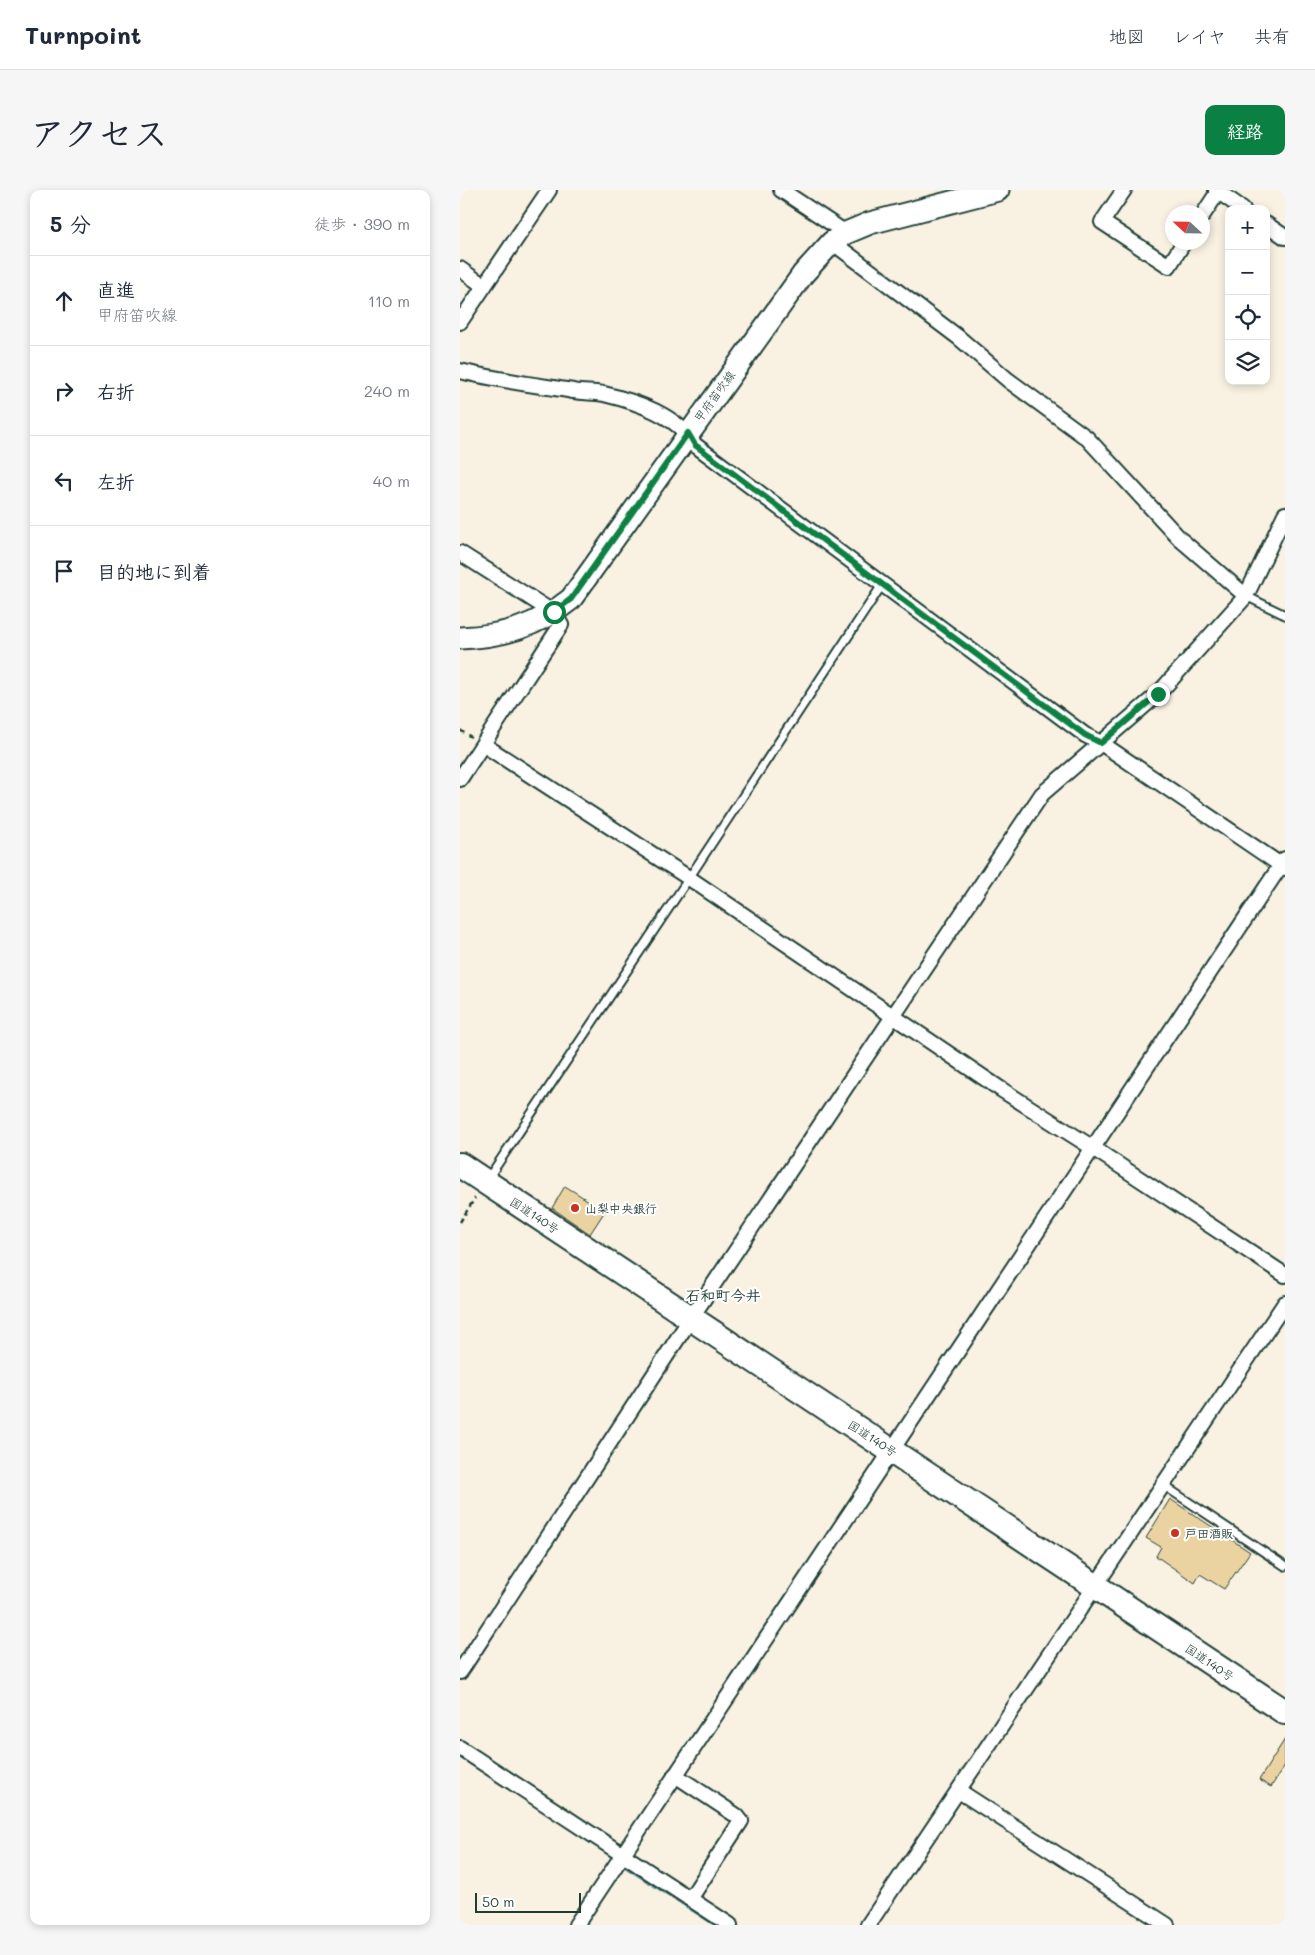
<!DOCTYPE html>
<html lang="ja">
<head>
<meta charset="utf-8">
<style>
	:root { --surface:#fff; --page:#f6f6f7; --text:#1f2937; --muted:#747a83; --line:#e0e1e3; --accent:#0b8043 }
	body { margin:0; font-family:Mali,"Klee One",sans-serif; background:var(--page); color:var(--text) }
	.controls { position:absolute; right:15px; top:15px; display:grid; overflow:hidden; border-radius:10px; box-shadow:0 2px 8px #0003 }
	.controls button { width:45px; height:45px; display:grid; place-items:center; padding:0; border:0; border-bottom:1px solid var(--line); background:var(--surface); color:var(--text); font:25px sans-serif }
	.compass { position:absolute; left:705px; top:15px; width:45px; height:45px; border-radius:50%; background:var(--surface); box-shadow:0 2px 8px #0003; rotate:292deg }
	.scale { position:absolute; left:15px; bottom:12px; width:106px; box-sizing:border-box; padding-left:5px; border:2px solid #1f3d34; border-top:0; font-size:14px; line-height:18px; white-space:nowrap; color:#1f3d34; -webkit-text-stroke:4px #fff; paint-order:stroke }
	.stop { position:absolute; width:15px; height:15px; margin:-11px; border:4px solid #0b8043; border-radius:50%; background:#fff }
	.stop.end { background:#0b8043; border-color:#fff; box-shadow:0 1px 5px #0008 }
	.list { margin:0; padding:0; list-style:none }
	h2 { display:flex; justify-content:space-between; align-items:center; height:65px; margin:0; padding:0 20px; font-size:21px }
	h2 small { font-size:16px; font-weight:400; color:var(--muted) }
	.list li { display:grid; grid-template-columns:32px 1fr auto; gap:15px; align-items:center; box-sizing:border-box; height:90px; padding:0 20px; border-top:1px solid var(--line) }
	.list b { display:block; font-size:19px; white-space:nowrap }
	.list p { margin:0; font-size:16px; white-space:nowrap; color:var(--muted) }
	.list em { font-size:16px; font-style:normal; color:var(--muted) }
	.icon { flex:none; width:28px; height:28px; fill:none; stroke:currentColor; stroke-width:2; stroke-linecap:round; stroke-linejoin:round }
	.map { position:relative; flex:none; width:825px; height:1735px; overflow:hidden; border-radius:10px }
	header { display:flex; align-items:center; gap:30px; box-sizing:border-box; height:70px; padding:0 25px; background:var(--surface); border-bottom:1px solid var(--line) }
	header strong { font-size:24px }
	nav { display:flex; gap:28px; margin-inline-start:auto; font-size:18px }
	.intro { display:flex; align-items:center; justify-content:space-between; box-sizing:border-box; height:120px; padding:0 30px }
	h1 { margin:0; font-size:35px }
	.button { padding:12px 22px; border-radius:10px; background:var(--accent); color:#fff; font-size:18px; font-weight:700 }
	main { display:flex; gap:30px; padding:0 30px }
	aside { flex:1; background:var(--surface); border-radius:10px; box-shadow:0 2px 8px #0003 }
	.map>svg:first-child { display:block }
	.lines { fill:none; stroke-linecap:round; stroke-linejoin:round }
	.stream { stroke:#6095a4; stroke-width:4.5 }
	.building { fill:#ebd3a1; stroke:#1f3d34 }
	.lane-casing { stroke:#1f3d34; stroke-width:11 }
	.street-casing { stroke:#1f3d34; stroke-width:18 }
	.primary-casing { stroke:#1f3d34; stroke-width:25 }
	.highway-casing { stroke:#1f3d34; stroke-width:28 }
	.path { stroke:#1f3d34; stroke-width:2.5; stroke-dasharray:5 4; stroke-linecap:butt }
	.lane { stroke:#fff; stroke-width:7 }
	.street { stroke:#fff; stroke-width:14 }
	.primary { stroke:#fff; stroke-width:21 }
	.highway { stroke:#fff; stroke-width:24 }
	.route { stroke:#0b8043; stroke-width:6 }
	.poi-dot { fill:#c8321e; stroke:#fff; stroke-width:2 }
	.labels { text-anchor:middle; dominant-baseline:central; stroke-width:4; stroke-linejoin:round; paint-order:stroke }
	.street-label { font-size:12px; fill:#1f3d34; stroke:#fff }
	.poi-label { font-size:12px; font-weight:bold; fill:#1f3d34; stroke:#fff; text-anchor:start }
	.quarter-label { font-size:15px; font-weight:bold; fill:#1f3d34; stroke:#fff }
</style>
</head>
<body>
<header>
<strong>Turnpoint</strong>
<nav><a>地図</a><a>レイヤ</a><a>共有</a></nav>
</header>
<div class="intro"><h1>アクセス</h1><a class="button">経路</a></div>
<main>
<aside>
<h2>5 分<small>徒歩 · 390 m</small></h2>
<ul class="list">
<li><svg class="icon" aria-label="ahead" viewBox="0 0 24 24"><path d="M12 20V5M6 11l6-6 6 6"/></svg><div><b>直進</b><p>甲府笛吹線</p></div><em>110 m</em></li>
<li><svg class="icon" aria-label="right" viewBox="0 0 24 24"><path d="M7 20v-9h11M14 6l5 5-5 5"/></svg><div><b>右折</b></div><em>240 m</em></li>
<li><svg class="icon" aria-label="left" viewBox="0 0 24 24"><path d="M17 20v-9H6M10 6l-5 5 5 5"/></svg><div><b>左折</b></div><em>40 m</em></li>
<li><svg class="icon" aria-label="arrive" viewBox="0 0 24 24"><path d="M6 21V4h12l-3 4 3 4H6"/></svg><div><b>目的地に到着</b></div></li>
</ul>
</aside>
<div class="map">
<svg width="825" height="1735" viewBox="0 0 825 1735">
	<rect width="100%" height="100%" fill="#f9f2e3"/>
	<filter id="ink" filterUnits="userSpaceOnUse"><feTurbulence type="fractalNoise" baseFrequency=".02" numOctaves="2"/><feDisplacementMap in="SourceGraphic" scale="10" xChannelSelector="R" yChannelSelector="G"/><feConvolveMatrix kernelMatrix="1 2 1 2 8 2 1 2 1" color-interpolation-filters="sRGB"/></filter>
	<g filter="url(#ink)">
		<g class="lines">
			<polyline class="stream" points="167,1677 257,1735"/>
		</g>
		<g class="building">
			<polygon points="105,996 145,1021 130,1044 92,1018"/>
			<polygon points="710,1309 790,1362 764,1399 740,1384 735,1393 696,1366 701,1357 686,1348"/>
			<polygon points="825,1549 825,1575 811,1597 799,1590"/>
		</g>
		<g class="lines">
			<defs>
				<g id="lane">
					<polyline points="786,406 825,425"/>
					<polyline points="27,990 229,688 422,395"/>
					<polyline points="703,1295 825,1376"/>
				</g>
				<g id="street">
					<polyline points="321,0 386,43"/>
					<polyline points="664,0 642,32 709,76 724,52"/>
					<polyline points="756,0 783,19"/>
					<polyline points="742,26 758,2"/>
					<polyline points="806,34 825,47"/>
					<polyline points="372,52 498,147 548,190 627,248 720,349 786,406"/>
					<polyline points="0,79 24,96"/>
					<polyline points="0,132 89,0"/>
					<path d="M 0,181 C 37,190 76,195 113,201 C 123,203 134,202 144,204 C 177,212 217,225 235,255 L 625,545 L 641,553 L 825,678"/>
					<polyline points="0,363 94,423 101,435 0,589"/>
					<polyline points="24,555 229,688 542,900 633,958 825,1085"/>
					<polyline points="0,1482 231,1128 582,604 698,504 786,406 825,324"/>
					<polyline points="0,1558 270,1735"/>
					<polyline points="215,1585 277,1626 281,1631 230,1709"/>
					<polyline points="499,1601 707,1735"/>
					<polyline points="116,1735 825,669"/>
					<polyline points="408,1735 825,1113"/>
				</g>
				<path id="primary" d="M 0,448 C 44,446 76,437 111,409 L 343,84 L 372,52 L 386,43 L 410,33 L 538,0"/>
				<polyline id="highway" points="0,975 825,1522"/>
			</defs>
			<use href="#lane" class="lane-casing"/>
			<use href="#street" class="street-casing"/>
			<use href="#primary" class="primary-casing"/>
			<use href="#highway" class="highway-casing"/>
			<g class="path">
				<polyline points="0,540 11,547"/>
				<polyline points="0,1032 15,1008"/>
			</g>
			<use href="#lane" class="lane"/>
			<use href="#street" class="street"/>
			<use href="#primary" class="primary"/>
			<use href="#highway" class="highway"/>
		</g>
	</g>
	<g class="lines" filter="url(#ink)">
		<polyline class="route" points="94,422 111,409 228,243 235,255 625,545 641,553 698,504"/>
	</g>
	<g class="poi-dot">
		<circle cx="115" cy="1018" r="5"/>
		<circle cx="715" cy="1343" r="5"/>
	</g>
	<g class="labels">
		<g class="street-label">
			<text transform="translate(254 206) rotate(-54)">甲府笛吹線</text>
			<text transform="translate(75 1025) rotate(33)">国道140号</text>
			<text transform="translate(413 1248) rotate(33)">国道140号</text>
			<text transform="translate(750 1472) rotate(34)">国道140号</text>
		</g>
		<g class="poi-label">
			<text x="125" y="1018">山梨中央銀行</text>
			<text x="725" y="1343">戸田酒販</text>
		</g>
		<g class="quarter-label">
			<text x="263" y="1105">石和町今井</text>
		</g>
	</g>
</svg>
<div class="controls">
<button>+</button>
<button>−</button>
<button><svg class="icon" aria-label="locate" viewBox="0 0 24 24"><circle cx="12" cy="12" r="6"/><path d="M12 2v4M12 18v4M2 12h4M18 12h4"/></svg></button>
<button><svg class="icon" aria-label="layers" viewBox="0 0 24 24"><path d="M12 4l9 5-9 5-9-5zM3 14l9 5 9-5"/></svg></button>
</div>
<svg class="compass" viewBox="-18 -18 36 36"><path d="M0-13l5 13h-10z" fill="#e53935"/><path d="M0 13l5-13h-10z" fill="#747a83"/></svg>
<div class="scale">50 m</div>
<div class="stop" style="left:94px;top:422px"></div>
<div class="stop end" style="left:698px;top:504px"></div>
</div>
</main>
</body>
</html>
